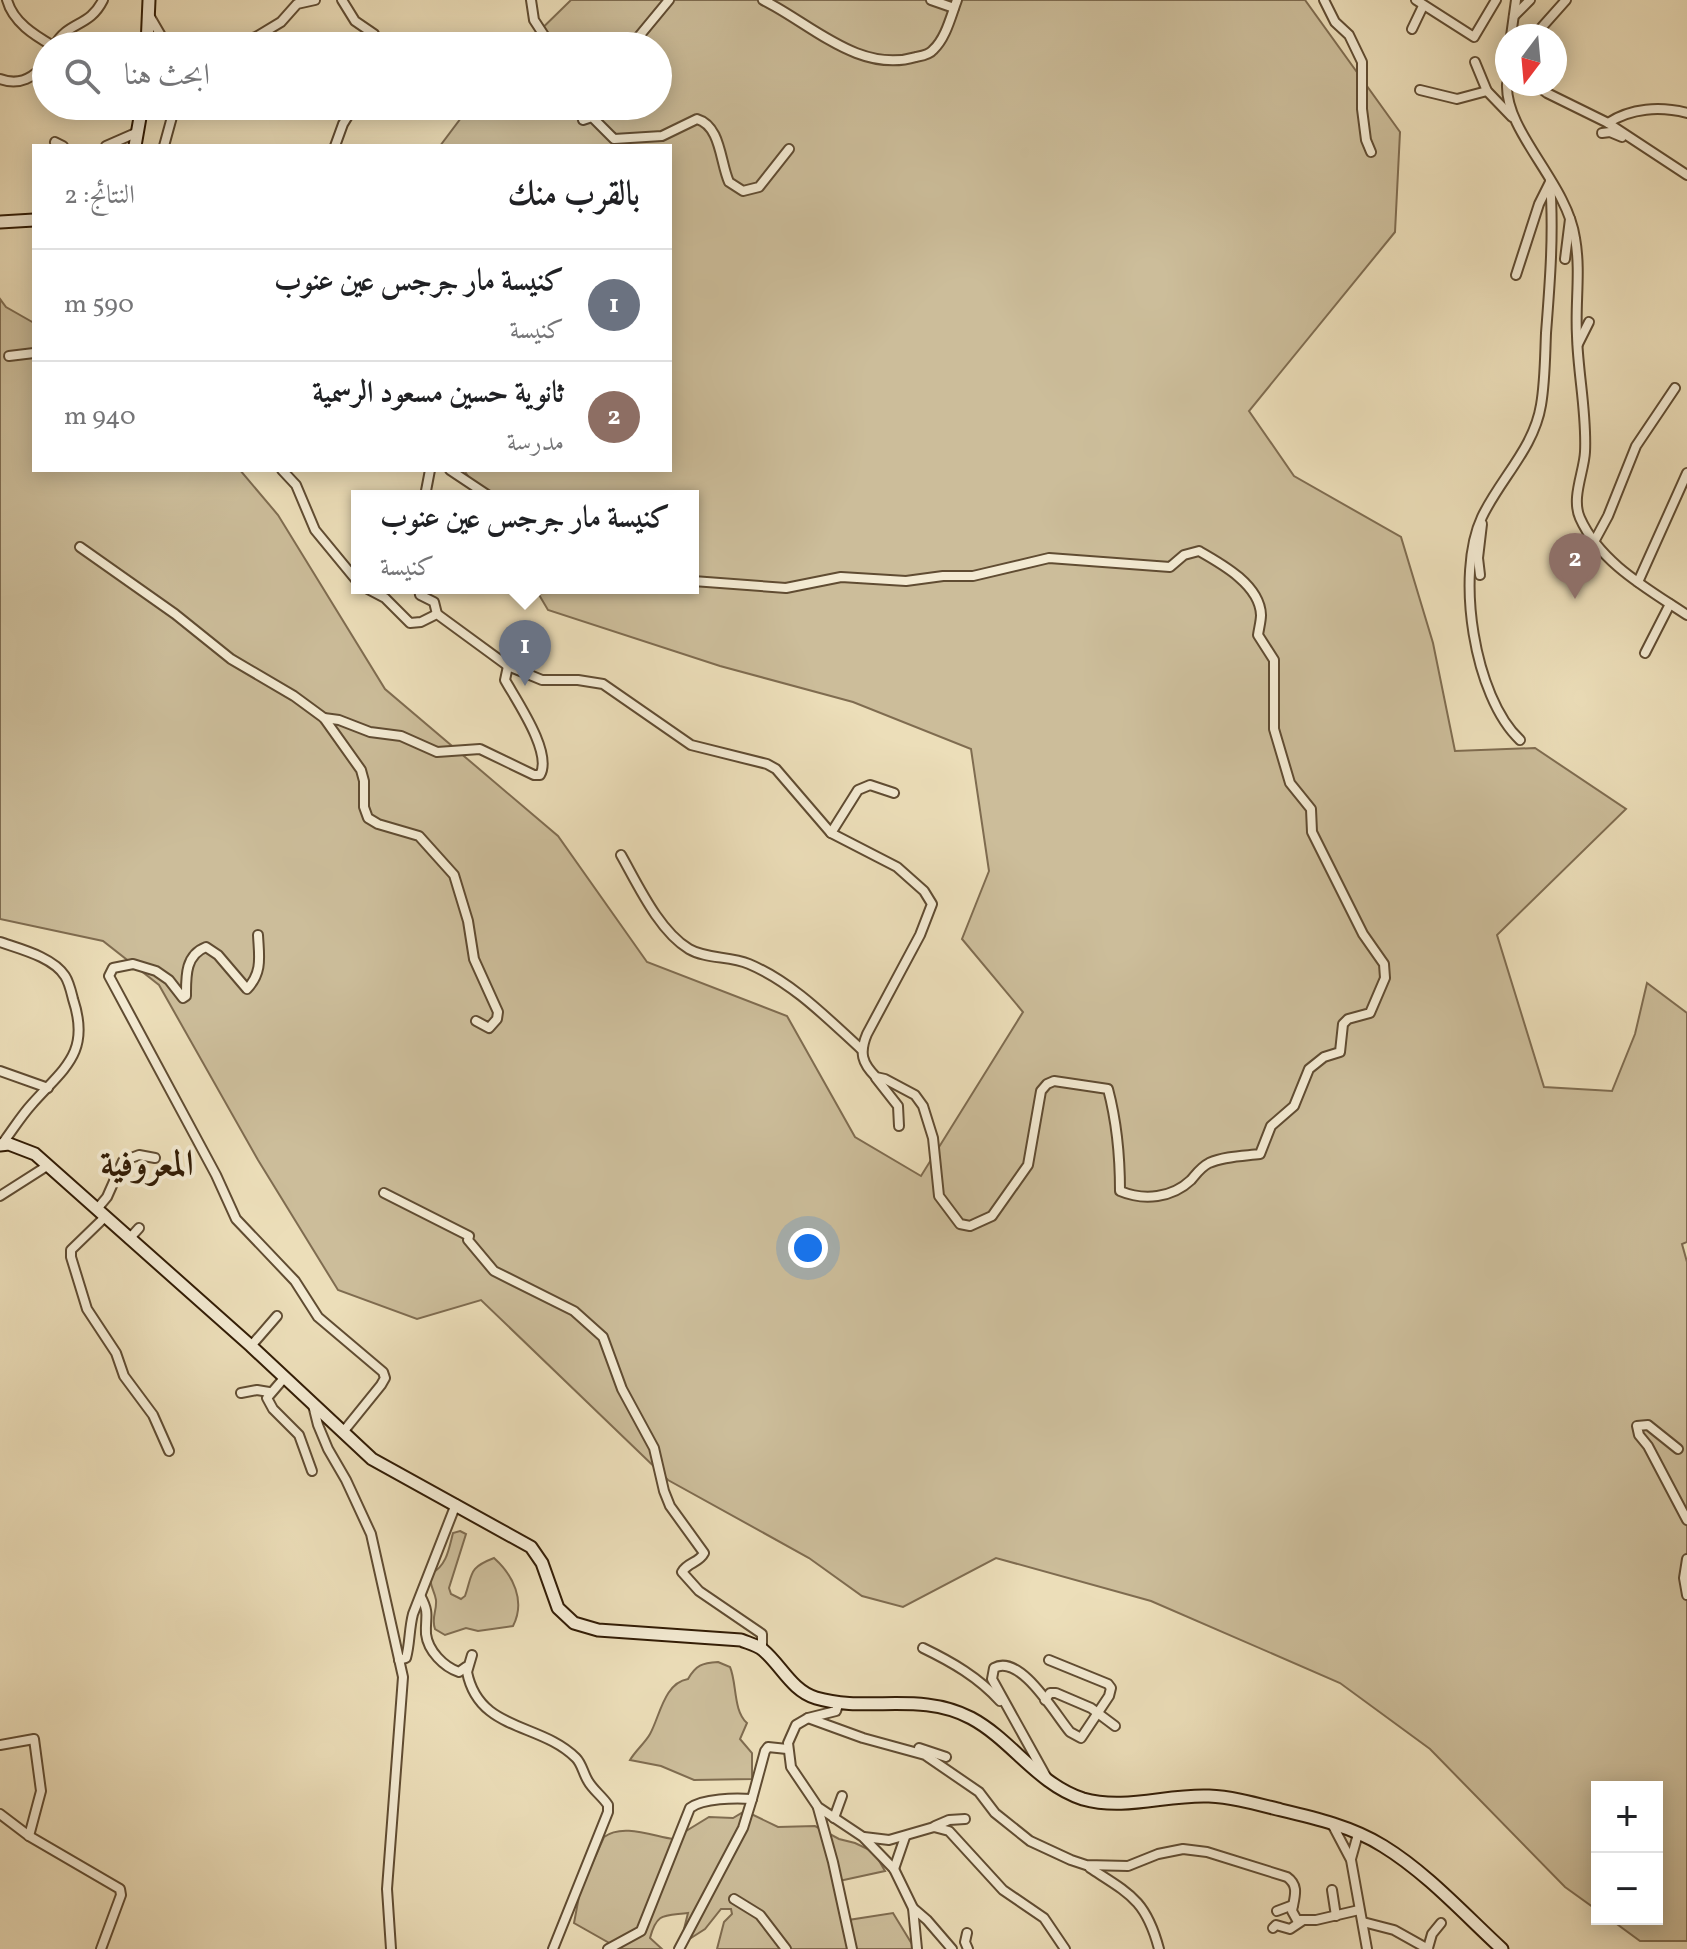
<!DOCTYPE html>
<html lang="ar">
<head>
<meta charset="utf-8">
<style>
	:root { --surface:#fff; --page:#f6f6f6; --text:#202124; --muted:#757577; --line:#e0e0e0; --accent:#8f2418 }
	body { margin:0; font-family:Vollkorn,Amiri,serif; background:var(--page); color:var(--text); direction:rtl }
	.controls { position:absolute; right:24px; bottom:24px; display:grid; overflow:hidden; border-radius:0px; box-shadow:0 4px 20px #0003 }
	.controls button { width:72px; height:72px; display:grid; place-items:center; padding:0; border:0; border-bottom:2px solid var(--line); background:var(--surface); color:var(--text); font:40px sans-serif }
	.compass { position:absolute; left:1495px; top:24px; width:72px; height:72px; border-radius:50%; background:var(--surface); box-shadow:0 4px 20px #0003; rotate:196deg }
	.you { position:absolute; left:808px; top:1248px; width:28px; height:28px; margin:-20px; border:6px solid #fff; border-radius:50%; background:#1a73e8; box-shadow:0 0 0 12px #1a73e833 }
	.badge { display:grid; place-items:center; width:52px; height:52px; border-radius:50%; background:var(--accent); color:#fff; font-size:26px; font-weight:700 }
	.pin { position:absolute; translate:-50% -66px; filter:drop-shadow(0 2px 4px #0008) }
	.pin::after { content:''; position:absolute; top:42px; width:28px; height:24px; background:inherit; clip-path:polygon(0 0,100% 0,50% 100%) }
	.popup { position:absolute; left:351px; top:490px; width:348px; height:104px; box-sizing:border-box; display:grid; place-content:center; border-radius:0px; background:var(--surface); filter:drop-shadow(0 2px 6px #0005); font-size:26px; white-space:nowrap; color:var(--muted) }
	.popup b { font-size:30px; color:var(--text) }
	.popup::after { content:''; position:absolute; left:50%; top:100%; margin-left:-16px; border:16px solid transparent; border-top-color:var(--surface) }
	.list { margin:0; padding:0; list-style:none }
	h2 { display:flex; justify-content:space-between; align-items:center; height:104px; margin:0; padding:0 32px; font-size:34px }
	h2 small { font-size:26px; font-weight:400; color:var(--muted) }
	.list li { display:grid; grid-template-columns:52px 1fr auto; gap:24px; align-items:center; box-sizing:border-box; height:112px; padding:0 32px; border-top:2px solid var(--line) }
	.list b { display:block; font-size:30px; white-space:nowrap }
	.list p { margin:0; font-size:26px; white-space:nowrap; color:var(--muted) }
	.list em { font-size:26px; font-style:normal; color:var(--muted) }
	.icon { flex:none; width:44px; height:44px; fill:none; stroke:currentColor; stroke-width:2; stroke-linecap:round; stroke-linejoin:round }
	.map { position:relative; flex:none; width:1687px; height:1949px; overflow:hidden; direction:ltr }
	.search { position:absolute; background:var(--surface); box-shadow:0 4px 20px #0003; left:32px; top:32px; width:640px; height:88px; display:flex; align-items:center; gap:20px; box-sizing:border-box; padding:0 28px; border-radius:44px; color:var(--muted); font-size:30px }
	.panel { position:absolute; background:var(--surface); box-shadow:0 4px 20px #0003; left:32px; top:144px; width:640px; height:328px; border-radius:0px; direction:rtl }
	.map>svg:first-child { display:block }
	.green { fill:#ccbd9a; stroke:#7f6c50; stroke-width:2 }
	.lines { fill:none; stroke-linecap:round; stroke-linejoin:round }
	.street-casing { stroke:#604c32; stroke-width:12 }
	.secondary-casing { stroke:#321c05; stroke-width:15 }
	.street { stroke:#f3ead2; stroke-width:8 }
	.secondary { stroke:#f3ead2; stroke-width:11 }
	.labels { text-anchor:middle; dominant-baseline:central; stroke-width:8; stroke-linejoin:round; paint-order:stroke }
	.quarter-label { font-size:36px; font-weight:bold; fill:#321c05; stroke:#f3ead2 }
</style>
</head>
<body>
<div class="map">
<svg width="1687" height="1949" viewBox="0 0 1687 1949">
	<rect width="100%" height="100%" fill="#ecdeb9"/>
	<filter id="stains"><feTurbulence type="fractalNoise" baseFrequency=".0025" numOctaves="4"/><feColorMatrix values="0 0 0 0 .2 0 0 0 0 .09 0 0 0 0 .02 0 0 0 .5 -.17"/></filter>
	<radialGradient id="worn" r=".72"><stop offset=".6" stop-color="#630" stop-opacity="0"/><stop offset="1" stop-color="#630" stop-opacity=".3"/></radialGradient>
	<g class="green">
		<polygon points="571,0 1305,0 1400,132 1395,232 1249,411 1294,476 1401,537 1433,643 1455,751 1535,748 1626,809 1497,935 1544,1087 1612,1091 1635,1034 1647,983 1687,1013 1687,1242 1682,1244 1687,1262 1687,1941 1640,1941 1610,1919 1657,1919 1657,1787 1597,1787 1597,1910 1565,1887 1430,1749 1340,1683 1151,1601 996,1558 903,1607 862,1596 809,1558 668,1480 481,1300 417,1319 338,1290 258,1160 159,985 103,941 0,919 0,299 6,307 34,323 34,470 240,470 278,515 385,689 558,836 647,962 787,1016 855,1137 921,1176 1023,1012 962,939 989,871 971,749 853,702 720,666 548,610 535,588 693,588 693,496 481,496 464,470 670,470 670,146 440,146 470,106 658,106 658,46 524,46"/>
		<path d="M 460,1531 L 466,1534 L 449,1588 L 451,1594 L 461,1599 L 465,1596 C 473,1573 468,1568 494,1558 C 513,1575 526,1601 513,1626 L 478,1631 L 466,1628 L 445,1635 L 435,1629 C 431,1618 437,1611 436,1600 C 434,1588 428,1585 432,1573 C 447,1565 449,1548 453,1533 Z"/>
		<path d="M 718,1662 L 730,1667 C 737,1683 733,1711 747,1723 L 740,1739 L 752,1753 L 752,1779 L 694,1780 L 661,1766 L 630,1760 C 636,1750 645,1743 650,1734 C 660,1716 664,1683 688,1679 C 696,1665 702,1663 718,1662 Z"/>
		<path d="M 745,1811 L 778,1827 L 815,1826 L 839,1839 L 855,1843 L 874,1852 L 885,1871 L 839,1881 L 848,1920 L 893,1913 L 915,1949 L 717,1949 L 724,1922 L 732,1914 L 731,1909 L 721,1909 L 705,1929 L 691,1938 L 684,1929 L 688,1913 C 664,1916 657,1912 650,1938 L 662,1949 L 620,1949 L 574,1923 L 580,1891 L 604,1837 C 622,1823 653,1836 673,1839 L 709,1817 L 733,1818 Z"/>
	</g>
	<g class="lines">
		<defs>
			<g id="street">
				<path d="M 7,0 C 13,22 34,35 53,46"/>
				<polyline points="342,0 355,21 374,34 381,46"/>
				<polyline points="531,0 534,20 551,46"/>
				<path d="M 763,0 C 810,23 859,74 916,57 C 921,56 929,55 933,50 C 946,38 951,16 957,0"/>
				<polyline points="931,0 954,8"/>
				<polyline points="1324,0 1335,22 1349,35 1362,62 1362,109 1366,140 1371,152"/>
				<polyline points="1416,0 1474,37 1496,0"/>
				<polyline points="149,15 167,46"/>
				<polyline points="1514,16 1530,0"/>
				<polyline points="1412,29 1423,6"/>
				<polyline points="1511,36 1516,0"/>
				<polyline points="1534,36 1566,0"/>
				<path d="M 54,46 C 69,20 89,28 103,0"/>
				<polyline points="231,46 256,37 281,22 297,4 315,0"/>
				<polyline points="631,46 669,0"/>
				<polyline points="1475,62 1487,91 1512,117"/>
				<path d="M 0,79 C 19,86 35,78 46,61"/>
				<path d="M 1507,84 C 1505,132 1567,183 1575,238 C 1581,271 1575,303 1577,336 C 1578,374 1587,414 1585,452 C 1584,472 1571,498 1580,518 C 1600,563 1648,589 1687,615"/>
				<polyline points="1535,84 1547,93 1608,123 1687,175"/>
				<polyline points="1420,90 1457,99 1487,91"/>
				<path d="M 592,117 L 614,139 L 662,136 L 697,119 C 721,126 720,162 729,182 L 743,191 L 759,187 L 789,149"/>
				<polyline points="583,120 592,117 607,106"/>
				<path d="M 1608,123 C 1631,108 1660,106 1687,113"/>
				<polyline points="1602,133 1610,132 1622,137"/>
				<polyline points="55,142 63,146"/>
				<polyline points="106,146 138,132"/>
				<polyline points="164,146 175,106"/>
				<polyline points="335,146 343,124 354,106"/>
				<polyline points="1565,259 1570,219"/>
				<polyline points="1516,275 1539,204 1550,182"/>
				<polyline points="1578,344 1589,322"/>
				<polyline points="9,356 34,353"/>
				<polyline points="282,470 296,485 315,530 357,581"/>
				<polyline points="450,470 489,496"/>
				<polyline points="425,496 430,470"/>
				<polyline points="1595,540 1608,516 1636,446 1675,388"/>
				<polyline points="80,547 175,614 231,659 294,696 324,718 361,770 364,781 364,807 368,818 378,824 419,836 454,875 468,921 474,959 498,1012 497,1019 489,1028 476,1021"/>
				<polyline points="1480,575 1478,558 1482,524"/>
				<polyline points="1638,582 1687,473"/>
				<path d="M 366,588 L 385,598 L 410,623 L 421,622 L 437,614 L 508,666 L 542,680 L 578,680 L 603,684 L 691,745 L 767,764 L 776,769 L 831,833 L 897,867 L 924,891 L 932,904 L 920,935 L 867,1034 C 859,1053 862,1063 876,1077 L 885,1079 L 915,1095 L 923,1106 L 933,1138 L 939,1196 L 960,1224 L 970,1226 L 992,1216 L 1028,1165 L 1041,1091 L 1047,1084 L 1054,1081 L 1108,1089 C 1117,1123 1120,1155 1120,1191 C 1144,1201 1172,1198 1191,1180 C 1197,1173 1201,1167 1209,1163 C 1225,1156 1243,1156 1260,1154 L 1271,1126 L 1294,1106 L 1309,1069 L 1324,1057 L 1340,1052 L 1343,1024 L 1348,1019 L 1370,1013 L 1385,978 L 1384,964 L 1363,934 L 1312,832 L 1311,809 L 1290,783 L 1274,729 L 1274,660 L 1258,635 C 1259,628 1261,621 1261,615 C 1260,585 1222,564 1199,551 L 1184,555 L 1170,567 L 1049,558 L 973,576 L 943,576 L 906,581 L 841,577 L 786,588 L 693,581"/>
				<polyline points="419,588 420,595 434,602 437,614"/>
				<polyline points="1645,653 1670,604"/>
				<path d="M 324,718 L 339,720 L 370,732 L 401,736 L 437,752 L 480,749 L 534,775 L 540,775 C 553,753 516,700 505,680 L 508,666"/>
				<path d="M 1520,740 C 1474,697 1455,574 1482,517 C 1500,479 1534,448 1541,405 C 1545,382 1545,357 1546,333 C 1550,282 1554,232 1550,181"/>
				<polyline points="831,833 858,790 870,785 894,793"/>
				<path d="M 621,855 C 638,885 659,931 689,949 C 706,959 730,956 749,964 C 792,982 827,1018 861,1049"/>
				<path d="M 258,935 C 259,956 263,972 247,989 L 218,955 L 206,947 C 185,955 186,977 186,996 L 183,998 L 169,980 L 156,971 L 133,964 L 113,968 L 109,976 L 216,1175 L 236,1219 L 295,1281 L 318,1317 L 383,1372 L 385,1378 L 381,1385 L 343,1432"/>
				<path d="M 0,942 C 20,949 53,957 65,976 C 69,982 71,991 73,999 C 91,1053 64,1068 32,1104 C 21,1116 12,1131 2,1144"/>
				<polyline points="0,1071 48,1088"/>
				<polyline points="876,1078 898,1106 899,1126"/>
				<path d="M 384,1193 L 469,1236 L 468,1240 L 494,1271 L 574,1311 L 603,1337 L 622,1389 L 654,1448 L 664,1491 L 670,1506 L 704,1553 C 699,1563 688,1562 682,1572 L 699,1591 L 762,1634 L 762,1649"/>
				<polyline points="0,1196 47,1166"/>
				<polyline points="97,1209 107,1197 123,1161 139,1155 155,1158"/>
				<polyline points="105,1217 71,1250 71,1257 87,1309 116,1353 124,1376 153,1415 169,1451"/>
				<polyline points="129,1239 139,1228"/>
				<polyline points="251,1346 277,1316"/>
				<polyline points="285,1377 267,1398 273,1409 299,1435 312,1471"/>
				<polyline points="241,1393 257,1390 269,1392"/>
				<polyline points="313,1405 318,1425 328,1449 346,1480 371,1534 403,1677 387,1889 391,1949"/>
				<polyline points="1678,1449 1648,1425 1637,1426 1639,1435 1648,1446 1687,1520"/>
				<polyline points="1687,1559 1684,1578 1687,1595"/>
				<path d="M 421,1597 C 430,1614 425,1617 426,1634 C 428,1651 444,1667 459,1672 L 466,1667"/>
				<path d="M 923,1648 C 952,1662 978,1677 1000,1701"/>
				<path d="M 472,1655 L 467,1672 C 479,1732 540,1722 576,1758 C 582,1764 583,1773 588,1781 C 593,1790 602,1796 608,1805 L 608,1812 L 553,1949"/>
				<path d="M 399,1660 L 406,1658 C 410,1644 409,1629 413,1614 L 456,1504"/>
				<polyline points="1045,1700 1050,1693 1056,1693 1091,1708 1115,1726"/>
				<polyline points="839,1702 836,1711 808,1718 796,1725 788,1743 791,1767 818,1807 863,1837 894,1869 913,1908 917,1949"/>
				<path d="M 808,1718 L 863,1738 L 925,1755 L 979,1792 L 995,1813 L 1030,1841 L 1071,1860 L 1086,1865 L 1128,1866 L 1158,1854 L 1183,1849 L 1207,1852 L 1287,1877 C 1300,1886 1294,1898 1292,1911 L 1297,1920 L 1316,1920 L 1359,1910"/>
				<polyline points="0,1745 34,1739 41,1791 29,1836"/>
				<polyline points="919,1748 946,1757"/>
				<path d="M 1048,1780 L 992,1679 L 994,1668 C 1020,1653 1055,1714 1070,1732 L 1081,1738 L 1109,1696 L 1111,1688 L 1108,1684 L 1049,1660"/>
				<polyline points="818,1808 833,1862 852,1949"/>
				<polyline points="0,1814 29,1836 120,1889 121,1895 101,1949"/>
				<polyline points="834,1818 842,1796"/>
				<polyline points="1332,1824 1351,1860 1367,1949"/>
				<polyline points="935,1826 949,1820 965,1819"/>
				<polyline points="864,1837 889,1840 934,1827 949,1831 1003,1890 1044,1918 1065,1949"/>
				<polyline points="1351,1859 1358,1834"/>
				<path d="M 1090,1868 C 1130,1894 1146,1900 1159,1949"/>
				<polyline points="894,1869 905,1837"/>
				<polyline points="1332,1890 1336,1916"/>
				<polyline points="734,1899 760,1915 786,1949"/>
				<polyline points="913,1908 927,1920 952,1949"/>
				<polyline points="1277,1911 1293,1905"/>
				<polyline points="1363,1922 1394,1930 1428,1949"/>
				<polyline points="1273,1928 1276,1925 1290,1929 1302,1921"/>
				<polyline points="967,1933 965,1942 968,1949"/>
				<polyline points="1428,1948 1432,1934 1441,1923"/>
				<path d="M 608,1949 L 641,1931 L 690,1808 C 703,1798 735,1798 752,1799 L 765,1751 L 768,1747 L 787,1749"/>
				<polyline points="679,1949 743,1828 752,1799"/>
			</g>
			<g id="secondary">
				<polyline points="147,46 149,0"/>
				<polyline points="135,146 142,106"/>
				<polyline points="0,222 34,220"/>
				<path d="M 0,1145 L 9,1144 L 35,1154 L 251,1346 L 372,1459 L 531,1547 L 542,1563 L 558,1608 L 574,1623 L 598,1630 L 741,1640 C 748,1643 757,1645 763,1650 C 781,1665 792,1691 816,1698 C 867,1713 920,1691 971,1718 C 1012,1740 1037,1784 1083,1799 C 1125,1811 1167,1794 1209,1796 C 1233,1797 1257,1804 1281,1810 C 1315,1818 1353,1827 1383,1846 C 1427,1873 1464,1914 1502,1949"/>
			</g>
		</defs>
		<use href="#street" class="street-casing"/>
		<use href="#secondary" class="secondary-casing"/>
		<use href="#street" class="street"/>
		<use href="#secondary" class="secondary"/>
	</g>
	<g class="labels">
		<g class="quarter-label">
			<text x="147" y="1166">المعروفية</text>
		</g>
	</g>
	<rect width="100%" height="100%" filter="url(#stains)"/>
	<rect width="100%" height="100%" fill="url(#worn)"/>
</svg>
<div class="controls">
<button>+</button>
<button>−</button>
</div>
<svg class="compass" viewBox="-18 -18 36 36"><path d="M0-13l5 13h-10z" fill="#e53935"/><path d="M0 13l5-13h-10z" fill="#757577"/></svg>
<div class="you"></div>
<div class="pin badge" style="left:525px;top:686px;background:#6b7280">1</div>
<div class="popup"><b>كنيسة مار جرجس عين عنوب</b>كنيسة</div>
<div class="pin badge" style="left:1575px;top:599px;background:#8d6e63">2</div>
<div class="search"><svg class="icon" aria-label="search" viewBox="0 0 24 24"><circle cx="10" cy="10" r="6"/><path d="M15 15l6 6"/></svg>ابحث هنا</div>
<section class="panel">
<h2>بالقرب منك<small>النتائج: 2</small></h2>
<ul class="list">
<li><span class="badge" style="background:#6b7280">1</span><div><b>كنيسة مار جرجس عين عنوب</b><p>كنيسة</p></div><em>590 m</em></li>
<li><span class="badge" style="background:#8d6e63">2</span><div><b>ثانوية حسين مسعود الرسمية</b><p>مدرسة</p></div><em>940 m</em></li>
</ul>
</section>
</div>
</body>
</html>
